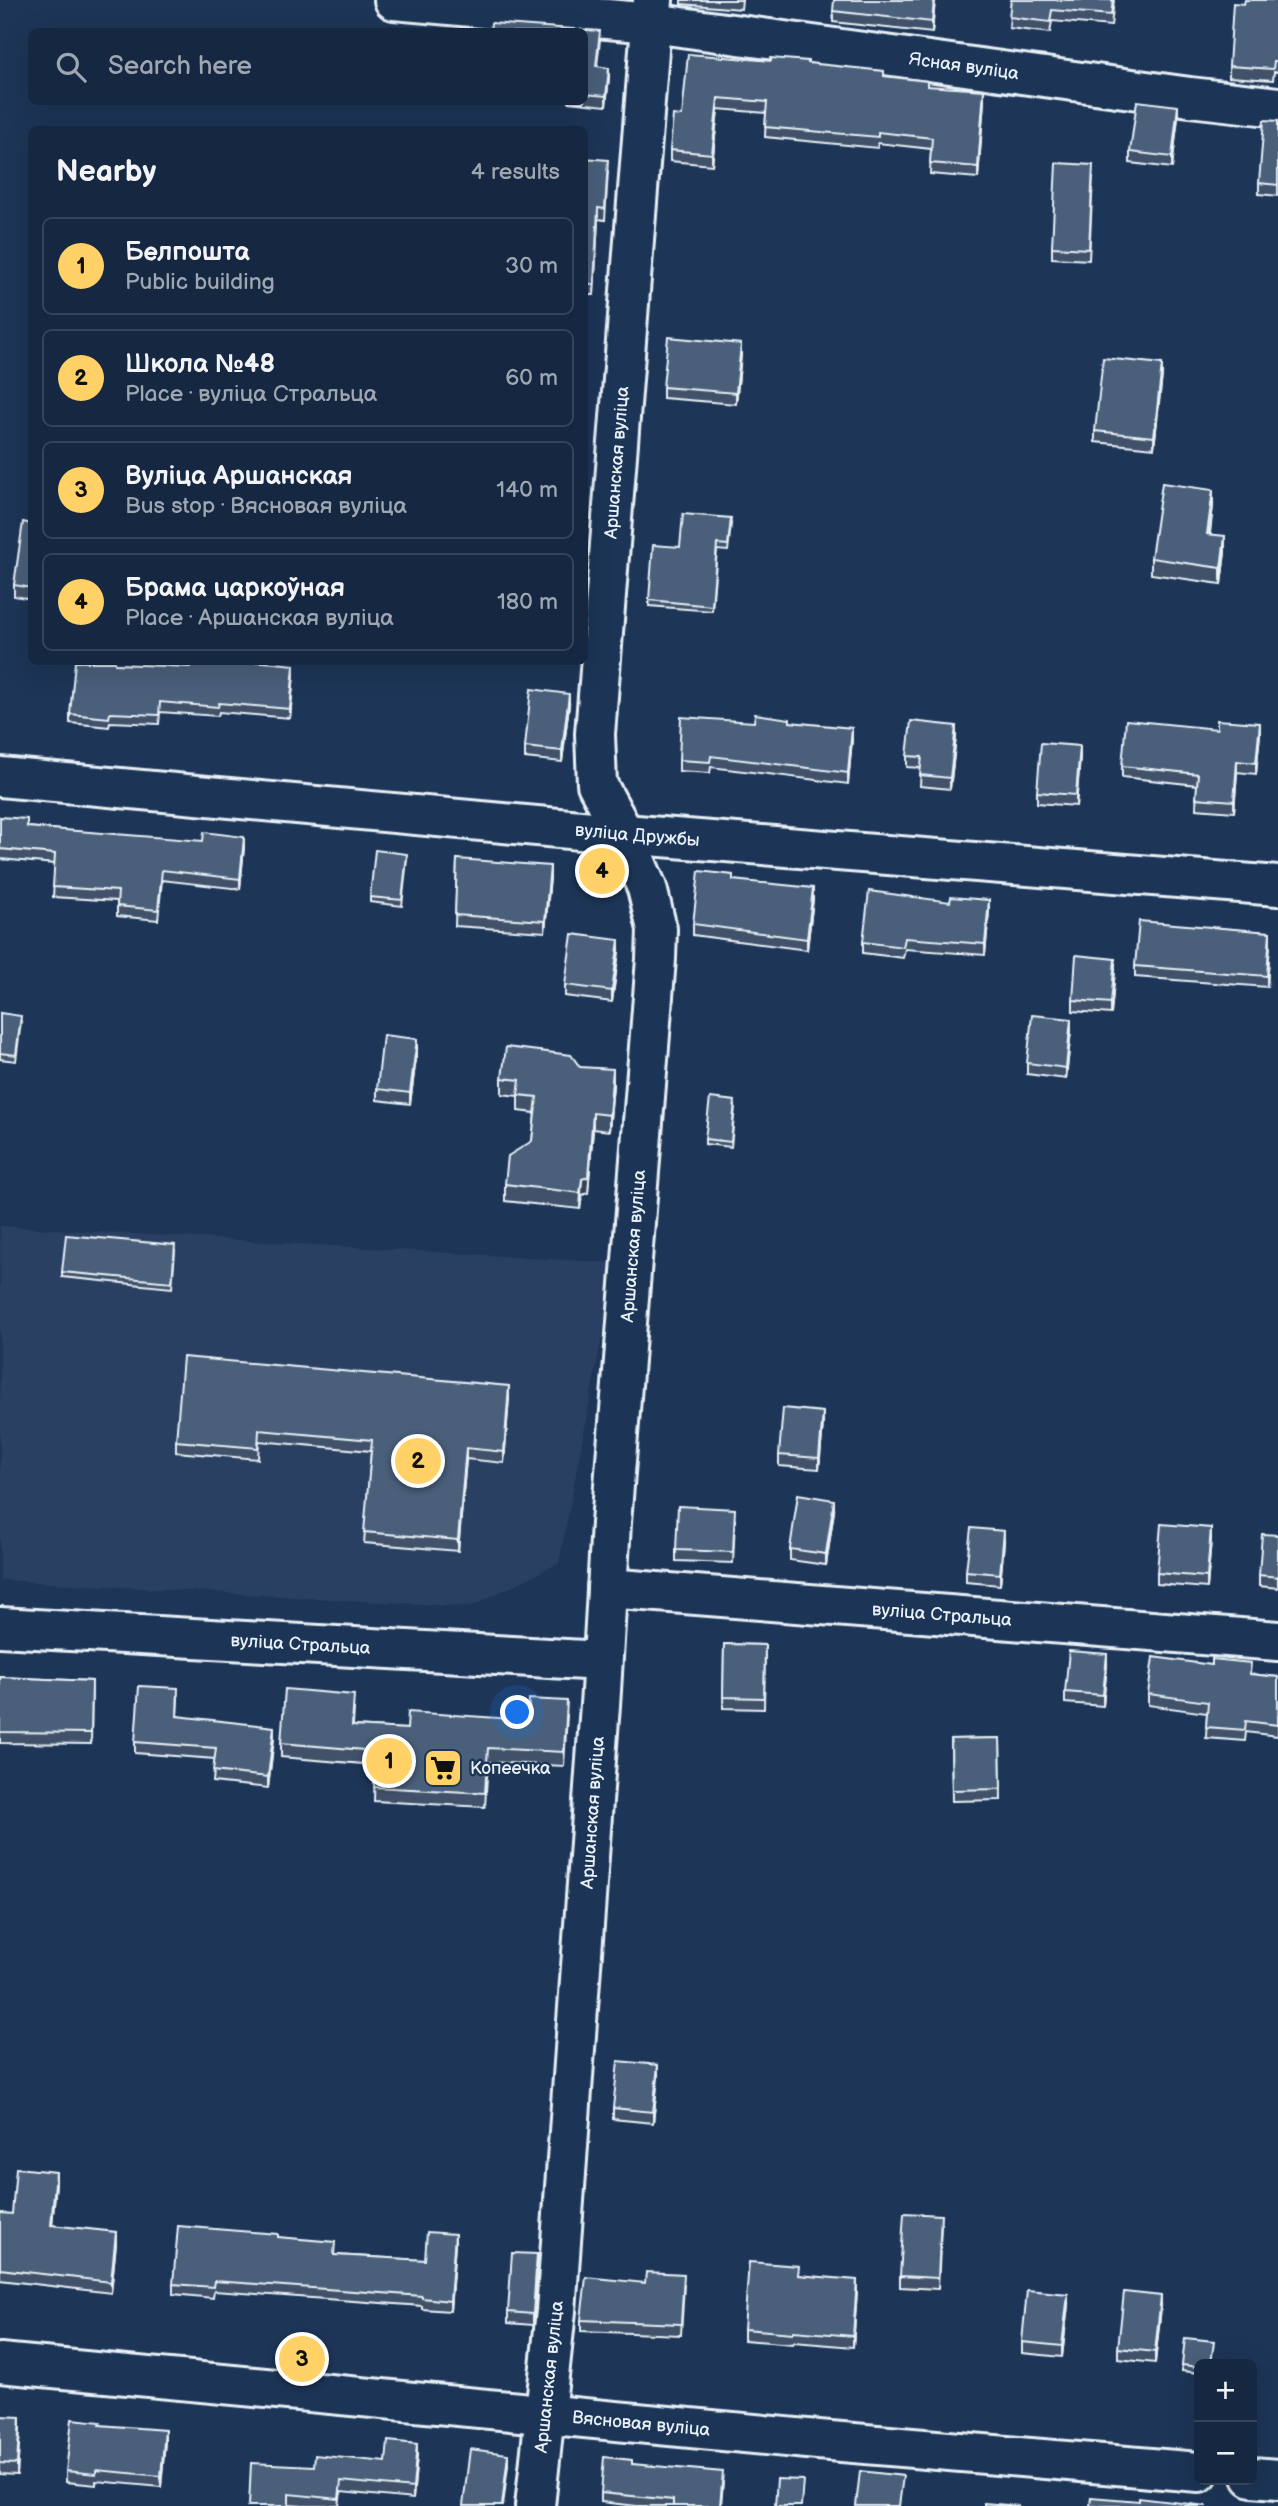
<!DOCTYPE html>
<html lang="en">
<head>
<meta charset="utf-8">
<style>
	:root { --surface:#162841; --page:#1f3048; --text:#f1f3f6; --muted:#9ea6b1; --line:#35445a; --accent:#ffd166 }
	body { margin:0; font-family:"Balsamiq Sans",sans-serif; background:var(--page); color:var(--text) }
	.controls { position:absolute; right:21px; bottom:21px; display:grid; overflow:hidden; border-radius:10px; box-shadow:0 7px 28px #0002 }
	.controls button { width:63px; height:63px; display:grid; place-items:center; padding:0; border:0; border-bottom:2px solid var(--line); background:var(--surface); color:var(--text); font:35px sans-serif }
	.you { position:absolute; left:518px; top:1713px; width:24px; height:24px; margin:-18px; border:5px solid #fff; border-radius:50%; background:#1a73e8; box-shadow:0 0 0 10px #1a73e833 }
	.badge { display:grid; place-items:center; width:46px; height:46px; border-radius:50%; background:var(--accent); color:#111; font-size:23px; font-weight:700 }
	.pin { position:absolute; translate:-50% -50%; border:4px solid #fff; box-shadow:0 2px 7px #0006 }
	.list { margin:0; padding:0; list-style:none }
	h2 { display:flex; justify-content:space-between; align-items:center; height:91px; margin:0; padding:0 28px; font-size:30px }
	h2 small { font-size:23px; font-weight:400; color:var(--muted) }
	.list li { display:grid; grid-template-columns:46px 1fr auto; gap:21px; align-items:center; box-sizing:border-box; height:98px; margin:0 14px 14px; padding:0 14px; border:2px solid var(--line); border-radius:10px }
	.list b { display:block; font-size:26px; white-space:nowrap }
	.list p { margin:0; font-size:23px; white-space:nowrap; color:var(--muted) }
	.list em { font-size:23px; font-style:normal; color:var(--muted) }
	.icon { flex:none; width:38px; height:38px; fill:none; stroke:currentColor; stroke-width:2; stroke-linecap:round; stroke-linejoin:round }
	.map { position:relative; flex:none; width:1278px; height:2506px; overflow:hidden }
	.search { position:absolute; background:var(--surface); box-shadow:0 7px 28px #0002; left:28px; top:28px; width:560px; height:77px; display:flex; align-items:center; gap:18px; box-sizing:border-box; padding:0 24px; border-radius:10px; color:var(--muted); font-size:26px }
	.panel { position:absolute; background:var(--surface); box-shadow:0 7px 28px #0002; left:28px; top:126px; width:560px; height:539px; border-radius:10px }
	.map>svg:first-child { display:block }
	.built { fill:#2a4162 }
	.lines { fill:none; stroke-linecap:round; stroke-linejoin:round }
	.minor-casing { stroke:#e8f1f8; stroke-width:44 }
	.tertiary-casing { stroke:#e8f1f8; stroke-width:44 }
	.minor { stroke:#1d3557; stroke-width:38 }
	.tertiary { stroke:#1d3557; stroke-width:38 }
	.wall { fill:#3f5169; stroke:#e8f1f8; stroke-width:2 }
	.shaded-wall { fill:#334255; stroke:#e8f1f8; stroke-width:2 }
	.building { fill:#495e7a; stroke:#e8f1f8; stroke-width:2 }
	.labels { text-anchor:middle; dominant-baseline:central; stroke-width:5; stroke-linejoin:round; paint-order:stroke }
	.street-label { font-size:18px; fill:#e8f1f8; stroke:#1d3557 }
	.poi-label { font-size:18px; fill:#e8f1f8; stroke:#1d3557; text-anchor:start }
</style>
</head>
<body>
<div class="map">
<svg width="1278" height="2506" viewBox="0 0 1278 2506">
	<rect width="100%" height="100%" fill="#1d3557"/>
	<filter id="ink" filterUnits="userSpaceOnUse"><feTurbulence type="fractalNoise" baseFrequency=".0143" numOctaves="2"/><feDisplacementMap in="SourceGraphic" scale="14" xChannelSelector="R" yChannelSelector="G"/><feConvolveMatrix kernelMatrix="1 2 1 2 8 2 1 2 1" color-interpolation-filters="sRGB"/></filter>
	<g filter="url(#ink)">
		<polygon class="built" points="0,1226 616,1263 559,1563 470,1607 0,1580"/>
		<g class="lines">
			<defs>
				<g id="minor">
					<path id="s1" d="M 394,0 L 652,23 L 1190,97 L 1278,107"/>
					<path id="s2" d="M 0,777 L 624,834 L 1278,886"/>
					<path id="s3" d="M 607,1588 L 1278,1641"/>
					<path id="s4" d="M 0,1627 L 602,1661"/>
				</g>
				<g id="tertiary">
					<path id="s5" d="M 0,2363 L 818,2440 L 1199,2472"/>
					<polyline points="1252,2477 1278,2479"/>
					<path id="s6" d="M 535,2506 L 556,2311 L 601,1691 L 611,1523 L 656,959 L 657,929 L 647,888 L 624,834 L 597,784 L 595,734 L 653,0"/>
				</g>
			</defs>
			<use href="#minor" class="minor-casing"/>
			<use href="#tertiary" class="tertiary-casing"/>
			<use href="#minor" class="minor"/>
			<use href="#tertiary" class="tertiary"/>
		</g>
		<g class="wall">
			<polygon points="681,0 742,0 741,9 681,4"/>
			<polygon points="935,0 932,33 833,22 833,11"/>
			<polygon points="1011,0 1114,0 1111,26 1052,21 1050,33 1009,28"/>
			<polygon points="1278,0 1278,72 1274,72 1273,80 1229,77 1229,66 1244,4"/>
			<polygon points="584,32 600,40 597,66 609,77 606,106 568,102 584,102"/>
			<polygon points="771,61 808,63 884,76 927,86 984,101 978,178 930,174 931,149 878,143 878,148 765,137 766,113 718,109 712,165 670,161 670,150 682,116"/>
			<polygon points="1178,117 1172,168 1130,163 1130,152"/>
			<polygon points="1278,121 1278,196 1259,194 1259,183"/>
			<polygon points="584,158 608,171 605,220 598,219 594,295 584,295"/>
			<polygon points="1093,176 1089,260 1052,258 1052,247"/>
			<polygon points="741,355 736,404 663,398 663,387"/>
			<polygon points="1162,375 1154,448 1095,442 1095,431"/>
			<polygon points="1213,506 1210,534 1225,552 1221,584 1151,574 1151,558"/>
			<polygon points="32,524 32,599 14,596 14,585"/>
			<polygon points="731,524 728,551 717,550 712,611 649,606 649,600 680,547"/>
			<polygon points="115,664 294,674 290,718 219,712 218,716 160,712 159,724 110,722 109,727 70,723 70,714"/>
			<polygon points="569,705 562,762 525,758 525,747"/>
			<polygon points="754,722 790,722 852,739 848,784 711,767 710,773 679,771 679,760"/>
			<polygon points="1260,734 1256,774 1237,772 1234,812 1196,809 1197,785 1122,777 1122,766"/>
			<polygon points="956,737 950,789 920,786 921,768 907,767 907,756"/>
			<polygon points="1080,757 1076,806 1037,803 1037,792"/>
			<polygon points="0,817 27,827 244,847 240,889 162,880 158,920 117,916 117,901 53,897 55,864 0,859"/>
			<polygon points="407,859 402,906 370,902 370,897"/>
			<polygon points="457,859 550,877 545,932 455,926"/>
			<polygon points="733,880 813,899 807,950 693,935 693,924"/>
			<polygon points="989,911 985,955 905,949 903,958 863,953 863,942"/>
			<polygon points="1270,943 1267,987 1135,977 1135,966"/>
			<polygon points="619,951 612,1002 565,996 565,985"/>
			<polygon points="1115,970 1111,1014 1073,1011 1073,1000"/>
			<polygon points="0,1013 21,1021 16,1061 0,1059"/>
			<polygon points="1071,1030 1066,1079 1027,1074 1027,1063"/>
			<polygon points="417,1050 410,1104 377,1100 377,1089"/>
			<polygon points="580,1067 613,1085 609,1131 593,1129 588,1193 582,1195 580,1209 505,1201 505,1184 532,1141 535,1113 518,1111 518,1096 502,1094 502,1078"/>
			<polygon points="735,1107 731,1147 705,1144 705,1139"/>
			<polygon points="175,1251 172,1288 62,1277 62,1272"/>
			<polygon points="509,1397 504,1463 466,1459 458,1551 364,1543 371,1451 259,1441 258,1459 176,1452 176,1441"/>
			<polygon points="823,1423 819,1469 779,1466 779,1455"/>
			<polygon points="834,1511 826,1565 790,1560 790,1549"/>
			<polygon points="735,1520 733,1563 676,1561 676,1550"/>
			<polygon points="1278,1535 1278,1588 1259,1586 1259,1575"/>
			<polygon points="1211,1539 1207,1588 1157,1584 1157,1573"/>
			<polygon points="1004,1542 1000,1585 966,1582 966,1571"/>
			<polygon points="724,1644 765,1645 764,1709 723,1708"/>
			<polygon points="1107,1665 1103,1706 1065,1703 1065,1692"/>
			<polygon points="1251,1674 1278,1677 1278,1736 1246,1732 1245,1741 1206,1738 1207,1713 1148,1705 1148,1694"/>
			<polygon points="0,1677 92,1681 91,1744 0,1743"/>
			<polygon points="178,1699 177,1716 274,1738 268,1788 213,1782 215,1759 135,1753 135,1742"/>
			<polygon points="354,1709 353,1726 407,1729 528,1720 567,1715 564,1766 488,1762 485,1807 374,1801 375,1765 281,1757 281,1743"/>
			<polygon points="1000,1738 1001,1800 952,1801 951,1739"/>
			<polygon points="658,2076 653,2123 613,2119 613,2108"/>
			<polygon points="56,2183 52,2225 116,2243 111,2293 0,2280 0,2213 12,2214"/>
			<polygon points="941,2226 938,2289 900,2287 900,2276"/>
			<polygon points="278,2237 335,2255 425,2260 455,2244 450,2311 422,2309 422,2306 214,2291 213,2298 173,2294 173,2284"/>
			<polygon points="537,2265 533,2325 508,2323 508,2312"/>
			<polygon points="799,2275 857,2291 853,2347 794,2342 793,2344 744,2340 744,2329"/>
			<polygon points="645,2283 684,2285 681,2335 581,2331 581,2320"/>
			<polygon points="1068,2305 1062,2357 1022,2353 1022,2342"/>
			<polygon points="1161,2307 1155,2363 1118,2359 1118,2348"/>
			<polygon points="1214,2346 1199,2364 1199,2373 1182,2371 1182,2365"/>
			<polygon points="0,2416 20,2428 17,2475 0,2474"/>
			<polygon points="100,2425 165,2441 161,2487 96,2481 96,2485 66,2482 66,2471"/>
			<polygon points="417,2455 413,2499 341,2492 339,2506 303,2506 289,2505 249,2506 314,2466 386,2462"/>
			<polygon points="632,2464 723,2482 721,2506 637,2506 601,2502 601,2493"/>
		</g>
		<g class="shaded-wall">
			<polygon points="934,0 935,0 932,33 932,22"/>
			<polygon points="609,68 609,77 606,106 606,96"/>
			<polygon points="984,90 984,101 978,178 978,167"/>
			<polygon points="718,98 718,109 712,165 712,154"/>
			<polygon points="1178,106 1178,117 1172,168 1172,157"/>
			<polygon points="598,208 598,219 594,295 594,284"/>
			<polygon points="741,344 741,355 736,404 736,393"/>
			<polygon points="1162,364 1162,375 1154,448 1154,437"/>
			<polygon points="1213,490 1213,506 1207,550 1207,534"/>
			<polygon points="1225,536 1225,552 1221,584 1221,568"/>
			<polygon points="294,665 294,674 290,718 290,709"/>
			<polygon points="569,694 569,705 562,762 562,751"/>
			<polygon points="1260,723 1260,734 1256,774 1256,763"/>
			<polygon points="956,726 956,737 950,789 950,778"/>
			<polygon points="852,728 852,739 848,784 848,773"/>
			<polygon points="1080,746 1080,757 1076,806 1076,795"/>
			<polygon points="1237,761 1237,772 1234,812 1234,801"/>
			<polygon points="244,837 244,847 240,889 240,879"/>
			<polygon points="550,866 550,877 545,932 545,921"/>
			<polygon points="813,888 813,899 807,950 807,939"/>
			<polygon points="989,900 989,911 985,955 985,944"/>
			<polygon points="1270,932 1270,943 1267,987 1267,976"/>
			<polygon points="619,940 619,951 612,1002 612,991"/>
			<polygon points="1115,959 1115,970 1111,1014 1111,1003"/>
			<polygon points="1071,1019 1071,1030 1066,1079 1066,1068"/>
			<polygon points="417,1039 417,1050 410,1104 410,1093"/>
			<polygon points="613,1069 613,1085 609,1131 609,1115"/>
			<polygon points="593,1113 593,1129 588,1193 582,1195 580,1209 582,1179"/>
			<polygon points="509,1386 509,1397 504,1463 504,1452"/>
			<polygon points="823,1412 823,1423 819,1469 819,1458"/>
			<polygon points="466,1448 466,1459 458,1551 458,1540"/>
			<polygon points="834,1500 834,1511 826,1565 826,1554"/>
			<polygon points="1211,1528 1211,1539 1207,1588 1207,1577"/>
			<polygon points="1004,1531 1004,1542 1000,1585 1000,1574"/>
			<polygon points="1107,1654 1107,1665 1103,1706 1103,1695"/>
			<polygon points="274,1727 274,1738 268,1788 268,1777"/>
			<polygon points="658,2065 658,2076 653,2123 653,2112"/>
			<polygon points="56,2172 56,2183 51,2236 51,2225"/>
			<polygon points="116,2232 116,2243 111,2293 111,2282"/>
			<polygon points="455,2234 455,2244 450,2311 450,2301"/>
			<polygon points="537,2254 537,2265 533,2325 533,2314"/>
			<polygon points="857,2280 857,2291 853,2347 853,2336"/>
			<polygon points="1068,2294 1068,2305 1062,2357 1062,2346"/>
			<polygon points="1161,2296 1161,2307 1155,2363 1155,2352"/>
			<polygon points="20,2417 20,2428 17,2475 17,2464"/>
			<polygon points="165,2430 165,2441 161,2487 161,2476"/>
			<polygon points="417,2444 417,2455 413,2499 413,2488"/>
			<polygon points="508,2454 508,2465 503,2506 502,2506"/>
		</g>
		<g class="building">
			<polygon points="834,0 934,0 932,22 833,11"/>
			<polygon points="1011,0 1113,0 1111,15 1052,10 1050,22 1009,17"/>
			<polygon points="1245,0 1278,0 1278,61 1274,61 1273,69 1229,66 1233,3 1244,4"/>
			<polygon points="491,23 600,31 596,66 609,68 606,96 584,94 584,32 490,32"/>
			<polygon points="688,54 771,61 771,58 808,61 808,63 884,71 884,76 927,81 927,86 984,90 978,167 930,163 932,138 878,132 878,137 765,127 767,102 718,98 712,154 670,150 673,115 682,116"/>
			<polygon points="1137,101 1178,106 1172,157 1130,152"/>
			<polygon points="1264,120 1278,121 1278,185 1259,183"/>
			<polygon points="584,158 608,160 605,209 598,208 594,284 584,284"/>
			<polygon points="1056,163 1093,165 1089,249 1052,247"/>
			<polygon points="668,337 741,344 736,393 663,387"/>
			<polygon points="1103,358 1162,364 1154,437 1095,431"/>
			<polygon points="1162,483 1213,490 1207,534 1225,536 1221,568 1151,558"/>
			<polygon points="683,514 731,518 728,545 717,544 712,606 649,600 653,545 680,547"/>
			<polygon points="23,522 32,524 32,588 14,585"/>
			<polygon points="75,662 115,662 115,664 190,667 191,662 264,662 294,665 290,709 219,703 218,707 160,702 159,715 110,713 109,718 70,714"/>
			<polygon points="531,689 569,694 562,751 525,747"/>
			<polygon points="755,714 790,719 790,722 852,728 848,773 711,756 710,762 679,760 681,717 754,722"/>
			<polygon points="1126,720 1217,729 1217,720 1260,723 1256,763 1237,761 1234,801 1196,798 1198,774 1122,766"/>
			<polygon points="911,721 956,726 950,778 920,775 922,757 907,756"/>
			<polygon points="1041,743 1080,746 1076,795 1037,792"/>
			<polygon points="0,817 27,819 27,827 203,841 204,832 244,837 240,879 162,870 158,910 117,906 118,891 53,887 55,854 0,849"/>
			<polygon points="375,850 407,854 402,900 370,897"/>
			<polygon points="457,859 550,866 545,921 455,915"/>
			<polygon points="699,871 733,875 733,880 813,888 807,939 693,924"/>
			<polygon points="869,891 950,902 951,897 989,900 985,944 905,938 903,947 863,942"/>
			<polygon points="1139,921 1270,932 1267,976 1135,966"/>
			<polygon points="572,934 619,940 612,991 565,985"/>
			<polygon points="1076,955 1115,959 1111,1003 1073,1000"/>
			<polygon points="0,1013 21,1016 16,1055 0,1053"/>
			<polygon points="1032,1015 1071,1019 1066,1068 1027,1063"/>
			<polygon points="383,1035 417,1039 410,1093 377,1089"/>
			<polygon points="506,1047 571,1055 580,1067 613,1069 609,1115 593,1113 588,1177 582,1179 580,1193 505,1184 508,1156 532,1141 537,1097 518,1095 520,1080 502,1078"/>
			<polygon points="710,1098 735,1101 731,1142 705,1139"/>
			<polygon points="66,1235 175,1245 172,1282 62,1272"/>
			<polygon points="183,1357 509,1386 504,1452 466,1448 458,1540 364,1532 372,1440 259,1430 258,1448 176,1441"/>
			<polygon points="783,1408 823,1412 819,1458 779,1455"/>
			<polygon points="798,1494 834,1500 826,1554 790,1549"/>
			<polygon points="678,1506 735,1509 733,1552 676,1550"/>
			<polygon points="1161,1524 1211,1528 1207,1577 1157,1573"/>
			<polygon points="971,1528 1004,1531 1000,1574 966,1571"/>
			<polygon points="1262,1534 1278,1535 1278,1577 1259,1575"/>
			<polygon points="724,1644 765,1645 764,1698 723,1697"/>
			<polygon points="1069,1651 1107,1654 1103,1695 1065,1692"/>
			<polygon points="1153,1657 1212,1665 1212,1659 1251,1663 1250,1674 1278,1677 1278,1725 1246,1721 1245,1730 1206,1727 1208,1702 1148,1694"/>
			<polygon points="0,1677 92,1681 91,1733 0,1732"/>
			<polygon points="139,1686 178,1688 177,1716 274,1727 268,1777 213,1771 216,1748 135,1742"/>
			<polygon points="285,1689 354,1695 352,1726 407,1729 408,1712 528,1720 529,1699 567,1701 564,1752 488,1748 485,1793 374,1787 376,1751 281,1743"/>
			<polygon points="1000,1738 1001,1789 952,1790 951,1739"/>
			<polygon points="618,2061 658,2065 653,2112 613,2108"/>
			<polygon points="16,2168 56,2172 51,2225 116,2232 111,2282 0,2269 0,2213 12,2214"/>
			<polygon points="904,2213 941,2215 938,2278 900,2276"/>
			<polygon points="178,2226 278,2234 278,2237 335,2242 334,2255 425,2260 427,2232 455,2234 450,2301 422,2298 422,2296 214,2281 213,2287 173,2284"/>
			<polygon points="512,2253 537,2254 533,2314 508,2312"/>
			<polygon points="749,2262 799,2266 798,2275 857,2280 853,2336 794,2331 793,2333 744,2329"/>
			<polygon points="646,2272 684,2274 681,2324 581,2320 586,2277 645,2283"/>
			<polygon points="1027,2290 1068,2294 1062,2346 1022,2342"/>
			<polygon points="1124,2292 1161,2296 1155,2352 1118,2348"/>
			<polygon points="1185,2338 1214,2341 1211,2364 1199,2364 1199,2367 1182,2365"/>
			<polygon points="0,2416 20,2417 17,2464 0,2463"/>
			<polygon points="72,2419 101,2422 100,2425 165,2430 161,2476 96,2470 96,2474 66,2471"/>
			<polygon points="388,2441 417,2444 413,2488 341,2481 339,2499 289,2494 289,2506 249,2506 251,2463 314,2466 315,2455 386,2462"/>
			<polygon points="470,2449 508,2454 502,2506 463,2506"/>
			<polygon points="604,2457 632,2460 632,2464 723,2472 720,2506 673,2506 673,2500 601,2493"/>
			<polygon points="860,2471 903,2476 899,2506 856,2506"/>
			<polygon points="777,2479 803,2480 801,2506 775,2506"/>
			<polygon points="1091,2497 1139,2501 1139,2498 1207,2506 1090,2506"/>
			<polygon points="984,2503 1019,2506 984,2506"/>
		</g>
	</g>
	<defs>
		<symbol id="supermarket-square" viewBox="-11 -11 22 22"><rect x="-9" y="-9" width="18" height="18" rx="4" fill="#ffd166" stroke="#1d3557"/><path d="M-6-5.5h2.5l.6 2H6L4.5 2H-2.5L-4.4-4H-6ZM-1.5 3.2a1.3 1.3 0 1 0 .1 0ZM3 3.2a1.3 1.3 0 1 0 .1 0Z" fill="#111"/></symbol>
	</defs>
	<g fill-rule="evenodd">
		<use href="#supermarket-square" x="421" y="1746" width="44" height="44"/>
	</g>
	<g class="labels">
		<g class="street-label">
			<text stroke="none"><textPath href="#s1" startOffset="574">Ясная вуліца</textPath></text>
			<text stroke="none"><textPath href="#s6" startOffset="2062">Аршанская вуліца</textPath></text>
			<text stroke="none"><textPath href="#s2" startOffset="640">вуліца Дружбы</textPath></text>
			<text stroke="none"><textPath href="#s6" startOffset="1264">Аршанская вуліца</textPath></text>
			<text stroke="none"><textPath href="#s3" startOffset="336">вуліца Стральца</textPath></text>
			<text stroke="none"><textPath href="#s4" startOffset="301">вуліца Стральца</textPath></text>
			<text stroke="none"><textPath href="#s6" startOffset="696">Аршанская вуліца</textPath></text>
			<text stroke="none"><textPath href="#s6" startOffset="130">Аршанская вуліца</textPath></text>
			<text stroke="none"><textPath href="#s5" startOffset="644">Вясновая вуліца</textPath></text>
		</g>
		<g class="poi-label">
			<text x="470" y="1768">Копеечка</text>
		</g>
	</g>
</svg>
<div class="controls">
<button>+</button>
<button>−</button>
</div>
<div class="you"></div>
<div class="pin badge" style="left:389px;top:1761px">1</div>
<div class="pin badge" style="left:418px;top:1461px">2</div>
<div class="pin badge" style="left:302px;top:2359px">3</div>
<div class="pin badge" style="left:602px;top:871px">4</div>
<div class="search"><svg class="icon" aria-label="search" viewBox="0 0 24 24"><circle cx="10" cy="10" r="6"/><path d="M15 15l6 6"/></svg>Search here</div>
<section class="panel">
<h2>Nearby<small>4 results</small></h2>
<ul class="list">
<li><span class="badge">1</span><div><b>Белпошта</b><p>Public building</p></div><em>30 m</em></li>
<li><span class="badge">2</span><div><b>Школа №48</b><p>Place · вуліца Стральца</p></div><em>60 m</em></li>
<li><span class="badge">3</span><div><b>Вуліца Аршанская</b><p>Bus stop · Вясновая вуліца</p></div><em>140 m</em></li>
<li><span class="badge">4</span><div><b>Брама царкоўная</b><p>Place · Аршанская вуліца</p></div><em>180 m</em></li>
</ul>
</section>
</div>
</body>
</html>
